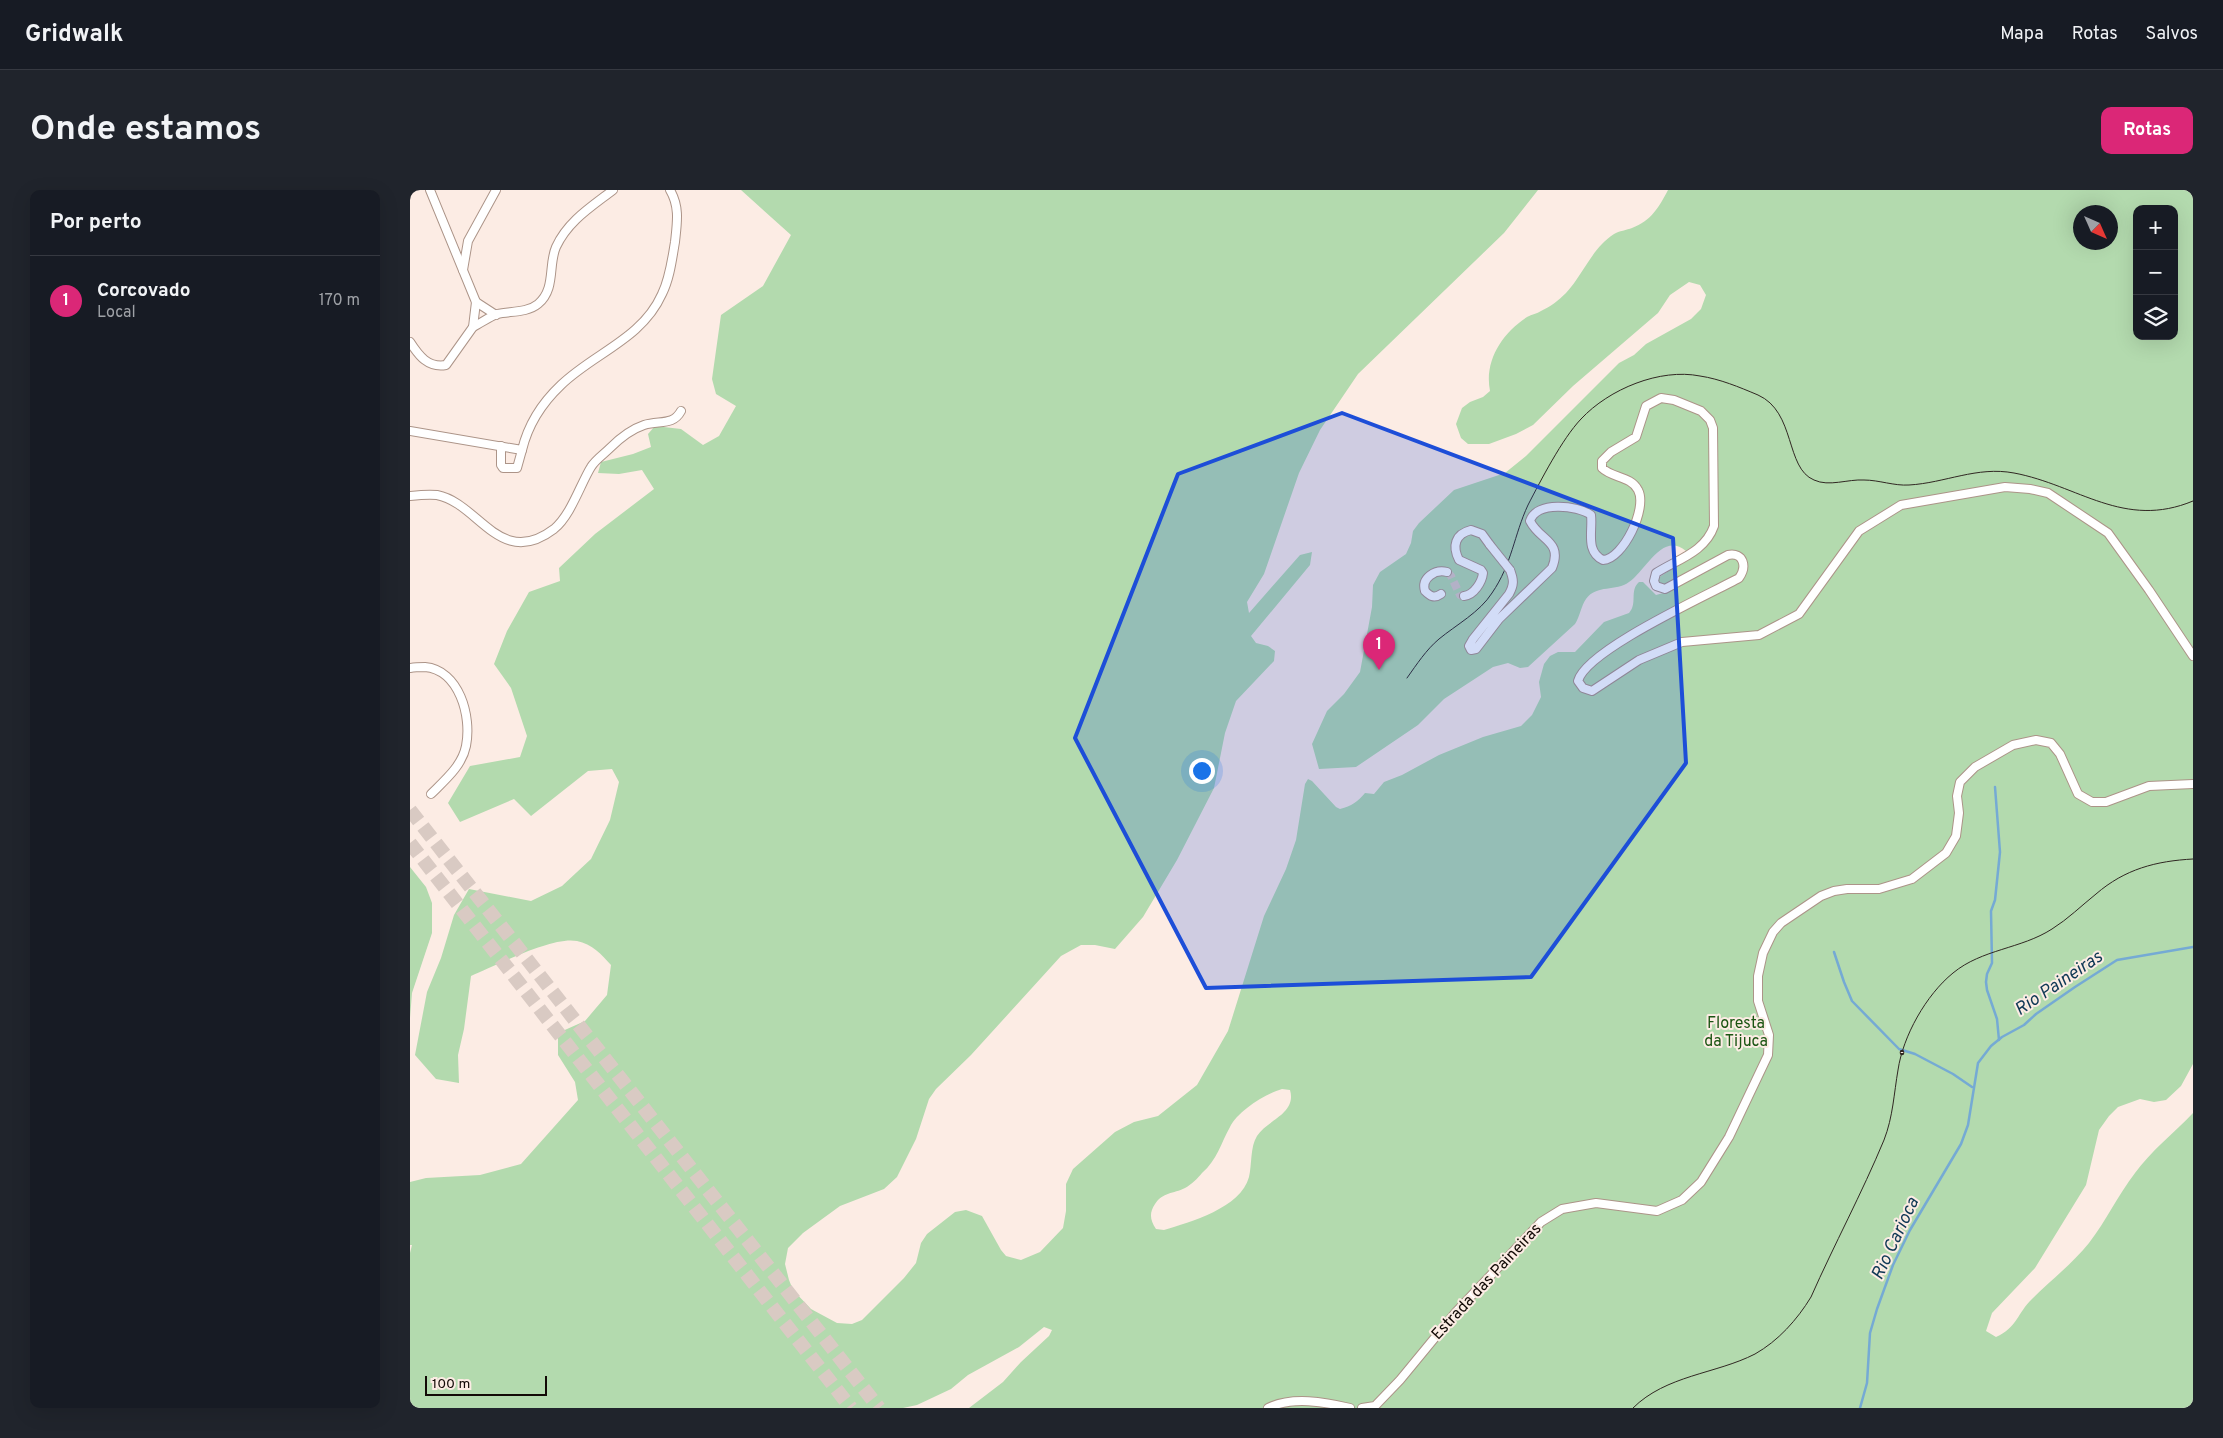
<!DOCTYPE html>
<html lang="pt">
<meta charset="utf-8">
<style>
body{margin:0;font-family:Overpass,sans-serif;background:#20242c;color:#f1f3f6}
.controls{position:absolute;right:15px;top:15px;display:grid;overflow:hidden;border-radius:10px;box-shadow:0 5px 20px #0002}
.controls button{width:45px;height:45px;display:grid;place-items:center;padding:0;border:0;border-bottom:1px solid #363941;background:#171b24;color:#f1f3f6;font:25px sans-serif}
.compass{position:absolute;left:1663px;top:15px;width:45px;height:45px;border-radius:50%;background:#171b24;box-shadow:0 5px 20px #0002;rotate:135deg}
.scale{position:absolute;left:15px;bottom:12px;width:122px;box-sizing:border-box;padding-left:5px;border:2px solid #120a06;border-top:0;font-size:14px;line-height:18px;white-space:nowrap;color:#120a06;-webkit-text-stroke:4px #fcece4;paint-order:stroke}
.you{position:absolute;left:791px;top:580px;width:18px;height:18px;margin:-12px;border:4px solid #fff;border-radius:50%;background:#1a73e8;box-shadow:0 0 0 8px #1a73e833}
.badge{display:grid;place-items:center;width:32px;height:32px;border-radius:50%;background:#db2777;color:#fff;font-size:16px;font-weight:700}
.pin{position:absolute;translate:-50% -41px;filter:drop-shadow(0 1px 2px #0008)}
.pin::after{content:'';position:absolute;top:26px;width:18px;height:15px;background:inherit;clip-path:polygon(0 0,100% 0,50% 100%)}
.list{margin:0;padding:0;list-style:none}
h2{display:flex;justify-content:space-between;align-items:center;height:65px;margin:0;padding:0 20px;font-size:21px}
h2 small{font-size:16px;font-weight:400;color:#9ea1a6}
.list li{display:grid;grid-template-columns:32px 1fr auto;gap:15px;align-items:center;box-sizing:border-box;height:90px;padding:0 20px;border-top:1px solid #363941}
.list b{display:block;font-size:19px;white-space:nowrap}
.list p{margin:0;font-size:16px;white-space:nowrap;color:#9ea1a6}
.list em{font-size:16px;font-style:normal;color:#9ea1a6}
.icon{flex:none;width:28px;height:28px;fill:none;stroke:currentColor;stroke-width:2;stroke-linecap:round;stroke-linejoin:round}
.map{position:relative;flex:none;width:1783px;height:1218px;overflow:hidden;border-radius:10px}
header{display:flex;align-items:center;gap:30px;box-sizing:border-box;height:70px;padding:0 25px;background:#171b24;border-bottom:1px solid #363941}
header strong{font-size:24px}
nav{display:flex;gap:28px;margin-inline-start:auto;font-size:18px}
.intro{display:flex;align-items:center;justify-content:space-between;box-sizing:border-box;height:120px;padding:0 30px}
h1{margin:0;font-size:35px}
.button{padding:12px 22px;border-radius:10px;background:#db2777;color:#fff;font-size:18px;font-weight:700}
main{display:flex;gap:30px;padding:0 30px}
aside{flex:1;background:#171b24;border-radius:10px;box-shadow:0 5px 20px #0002}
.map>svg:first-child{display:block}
.green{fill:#b3daae;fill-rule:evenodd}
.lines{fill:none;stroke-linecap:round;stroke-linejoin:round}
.stream{stroke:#75aad4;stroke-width:2.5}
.minor-tunnel{stroke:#d9cac3;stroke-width:8;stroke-dasharray:8 4;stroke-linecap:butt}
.motorway-tunnel{stroke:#d9cac3;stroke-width:14;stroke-dasharray:14 7;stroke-linecap:butt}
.minor-casing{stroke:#ac9488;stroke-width:10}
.minor{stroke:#fff;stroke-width:8}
.tram{stroke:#302722;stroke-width:1}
.rail-casing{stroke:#302722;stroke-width:4.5}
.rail{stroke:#fcece4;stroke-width:2.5;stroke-dasharray:8;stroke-linecap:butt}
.minor-bridge-casing{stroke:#ac9488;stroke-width:10;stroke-linecap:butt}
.minor-bridge{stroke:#fff;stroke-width:8}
.marked{fill:#1d4ed8;fill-opacity:0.2;stroke:#1d4ed8;stroke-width:4;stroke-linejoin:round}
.labels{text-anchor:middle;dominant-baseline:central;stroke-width:4;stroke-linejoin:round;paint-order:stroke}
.park-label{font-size:16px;fill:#1b5513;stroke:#fcece4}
.street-label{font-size:16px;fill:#120a06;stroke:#fcece4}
.water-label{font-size:18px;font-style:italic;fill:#0f3855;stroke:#fcece4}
</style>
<header>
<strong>Gridwalk</strong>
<nav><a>Mapa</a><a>Rotas</a><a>Salvos</a></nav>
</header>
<div class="intro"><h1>Onde estamos</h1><a class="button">Rotas</a></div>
<main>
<aside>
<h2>Por perto<small></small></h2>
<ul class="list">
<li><span class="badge">1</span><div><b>Corcovado</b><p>Local</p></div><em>170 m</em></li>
</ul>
</aside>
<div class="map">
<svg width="1783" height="1218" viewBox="0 0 1783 1218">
<rect width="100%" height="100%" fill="#fcece4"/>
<g class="green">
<path d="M331 0H1128L1094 43 948 184 910 240 889 283 854 384 837 412 839 423 890 365 902 362 900 375 841 446 846 453 858 456 865 461 864 471 826 511 815 543 804 598 767 670 733 727 705 759 685 755H671L651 766 561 865 526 899 519 909 506 949 487 987 474 999 430 1016 393 1043 378 1058 375 1074 379 1090 383 1100 401 1119 427 1133 442 1134 452 1130 494 1088 506 1073 511 1053 517 1044 545 1022 556 1020 572 1026 591 1060 596 1066 611 1070 630 1062 653 1038 656 1021V994L663 979 705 942 724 932 748 926 787 895 818 841 854 726 876 679 886 650 895 594 898 589 902 591 926 617 930 619C942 616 947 612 955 603L964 604 974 592 992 585 1029 565 1073 547 1111 536 1122 525 1131 507 1129 492 1134 474 1140 466 1148 462H1165L1194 432 1219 423C1228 413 1219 401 1229 392H1233L1246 405 1257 402 1248 394V388L1277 369 1276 361C1252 341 1236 381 1219 392 1206 402 1187 394 1176 409 1171 416 1170 426 1165 434L1118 477 1110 478 1098 473 1083 477 1034 509 1008 535 946 577 909 579 902 554 917 521 934 504 950 482 962 417 963 395 970 382 996 364 1001 353 1003 341 1009 333 1044 300 1095 283 1116 266 1209 173 1224 165 1236 154 1281 129 1291 119 1296 105 1290 95 1279 92 1260 105 1248 123 1163 196 1123 235 1106 244 1079 254H1058L1051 248 1046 234 1052 218 1060 212 1073 207 1080 201C1074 171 1092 143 1117 127 1122 124 1127 124 1131 121 1140 117 1149 110 1156 103 1173 85 1182 58 1204 44 1209 41 1217 40 1222 38 1241 31 1249 17 1258 0H1783V874L1771 896 1756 910 1744 912 1730 909 1708 917 1699 926 1689 940 1676 995 1625 1078 1582 1123 1576 1141 1586 1147C1607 1138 1608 1122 1622 1109 1641 1090 1662 1074 1679 1053 1696 1031 1708 1005 1725 983 1741 961 1764 943 1783 923V1218H559L593 1192 611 1172 639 1146 642 1140 634 1137 609 1157 558 1185 541 1199 507 1215 493 1218H0V1063L2 1055H0V992L16 988 70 985 111 974 168 910 165 892 148 865V843L175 831 197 805 201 775C191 764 182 754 167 751 142 746 85 776 61 786L54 839 48 865 49 893 26 889 5 865 17 802 31 768 44 725 59 699 121 711 152 696 181 669 200 630 209 592 202 579 178 581 121 626 104 609 50 632 38 613 60 576 110 567 117 546 101 498 84 474 97 441 119 402 150 391 149 378 185 344 244 299 232 280 209 284 188 283 191 272 223 264 241 257 238 244 245 236 271 239 293 255 309 246 326 216 306 204 302 189 311 125 353 96 381 45ZM1727 19H1764V146H1727ZM1670 22H1700V52H1670ZM872 899 880 900C887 924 857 930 847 946 840 957 842 975 839 987 831 1018 780 1032 754 1040L746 1039C740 1030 739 1023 745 1014 753 1002 763 1004 775 998 781 995 788 988 792 983 807 970 811 953 820 937 828 921 855 904 872 899Z"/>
<polygon points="0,677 16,697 22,713 22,743 2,803 0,828"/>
</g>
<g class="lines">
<g class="stream">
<polyline points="1585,597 1590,662 1585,710 1581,721 1582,773 1577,784 1576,792 1577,800 1587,829 1589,850"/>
<polyline points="1424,762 1434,792 1442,811 1489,859 1505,864 1543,884 1562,897"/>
<polyline points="1450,1218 1457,1193 1460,1143 1467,1119 1483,1075 1500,1040 1551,954 1558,935 1568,873 1581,856 1592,847 1614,835 1626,824 1665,797 1707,770 1783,757"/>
</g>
<polyline class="minor-tunnel" points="1037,382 1041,386 1050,405 1054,406"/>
<g class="motorway-tunnel">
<polyline points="0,620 469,1218"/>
<polyline points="0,653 441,1218"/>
</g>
<g class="minor-casing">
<g id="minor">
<polyline points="53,80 58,51 86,0"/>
<polyline points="66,112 86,125"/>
<path d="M63 137C71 133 79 127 87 124 100 121 117 123 128 114 146 99 138 75 146 57 158 31 181 17 203 0"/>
<path d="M0 152C9 166 18 178 36 175L63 137 66 112 20 0"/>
<path d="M0 241 112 260C118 235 133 212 151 195 184 163 232 149 252 104 260 88 262 69 265 52 267 33 270 17 260 0"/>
<polyline points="91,256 91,275 93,278 107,278 112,260"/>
<path d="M0 306C9 305 18 304 27 305 69 313 90 380 144 339 161 325 170 295 181 277 185 270 194 264 200 258 209 249 222 239 234 235 249 230 263 236 271 221"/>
<path d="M1100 380C1104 390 1104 395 1099 404L1063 449 1059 456 1061 460 1066 459 1089 429 1142 378C1153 351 1130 351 1120 331 1126 311 1167 315 1181 325 1183 341 1175 361 1193 370 1213 369 1238 318 1228 300 1221 286 1202 288 1192 278V271L1201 262 1226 247 1236 216 1251 208 1264 210 1291 221 1300 230 1303 238 1304 336C1295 362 1268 369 1246 383L1244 391 1246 396 1255 399 1318 365C1334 362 1337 377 1329 388 1298 405 1176 460 1168 491L1173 498 1182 501 1229 470 1272 452 1349 445 1389 424 1449 341 1491 315 1595 297 1620 299 1638 303 1698 343 1739 400 1783 466"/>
<path d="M1031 404C1024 409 1020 406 1015 401 1011 388 1025 379 1037 382"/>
<path d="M1054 406C1064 405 1072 392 1073 383L1071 380 1049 370C1042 356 1045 344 1061 340L1072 344 1080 355"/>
<path d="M0 478C5 477 10 477 15 477 49 480 62 526 56 556 52 576 35 590 21 604"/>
<path d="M858 1218C882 1206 915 1212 940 1218"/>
<polyline points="952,1218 965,1216 990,1190 1046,1122 1131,1032 1152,1019 1186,1013 1247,1021 1272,1010 1291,992 1319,947 1358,865 1359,845 1348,811 1348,786 1353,763 1363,742 1371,733 1411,706 1424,701 1437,699 1469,699 1502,689 1536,663 1546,646 1549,623 1547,606 1550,592 1565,577 1603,555 1626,550 1641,553 1650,564 1668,604 1682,612 1696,612 1739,596 1783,594"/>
</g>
</g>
<use href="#minor" class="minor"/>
<g class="tram">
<path d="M997 488C1007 474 1016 460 1029 449 1046 435 1070 422 1082 403 1102 374 1104 345 1118 315 1131 290 1152 249 1171 229 1199 199 1250 178 1290 186 1310 189 1329 197 1348 205 1386 222 1375 278 1404 290 1419 297 1438 289 1454 290 1469 290 1484 296 1499 295 1535 293 1567 276 1604 283 1668 295 1714 340 1783 311"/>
<path d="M1223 1218C1256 1185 1306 1184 1345 1164 1368 1151 1387 1130 1401 1107 1424 1055 1452 1003 1474 950 1483 927 1484 903 1488 880 1493 846 1516 805 1543 783 1572 759 1611 759 1642 739 1658 729 1671 716 1686 704 1715 679 1746 671 1783 669"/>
</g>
<g class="rail-casing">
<polyline id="rail" points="1492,863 1492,862"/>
</g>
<use href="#rail" class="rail"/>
<g class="minor-bridge-casing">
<polyline id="minor-bridge" points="1080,355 1100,380"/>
</g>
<use href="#minor-bridge" class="minor-bridge"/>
</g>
<path class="marked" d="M932 223 1263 348 1276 573 1121 787 796 798 665 548 768 284Z"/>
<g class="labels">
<g class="park-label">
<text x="1326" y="834">Floresta<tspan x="1326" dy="18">da Tijuca</tspan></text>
</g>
<g class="street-label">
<text transform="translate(1077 1092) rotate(-47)">Estrada das Paineiras</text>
</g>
<g class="water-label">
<text transform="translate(1649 794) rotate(-34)">Rio Paineiras</text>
<text transform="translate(1486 1049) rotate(-65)">Rio Carioca</text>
</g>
</g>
</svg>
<div class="controls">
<button>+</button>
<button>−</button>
<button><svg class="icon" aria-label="layers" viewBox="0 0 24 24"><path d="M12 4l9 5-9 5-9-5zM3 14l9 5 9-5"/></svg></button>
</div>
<svg class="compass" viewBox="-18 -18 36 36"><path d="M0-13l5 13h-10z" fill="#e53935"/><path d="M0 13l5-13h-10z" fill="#9ea1a6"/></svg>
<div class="scale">100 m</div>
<div class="you"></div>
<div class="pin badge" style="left:969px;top:480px">1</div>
</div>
</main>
